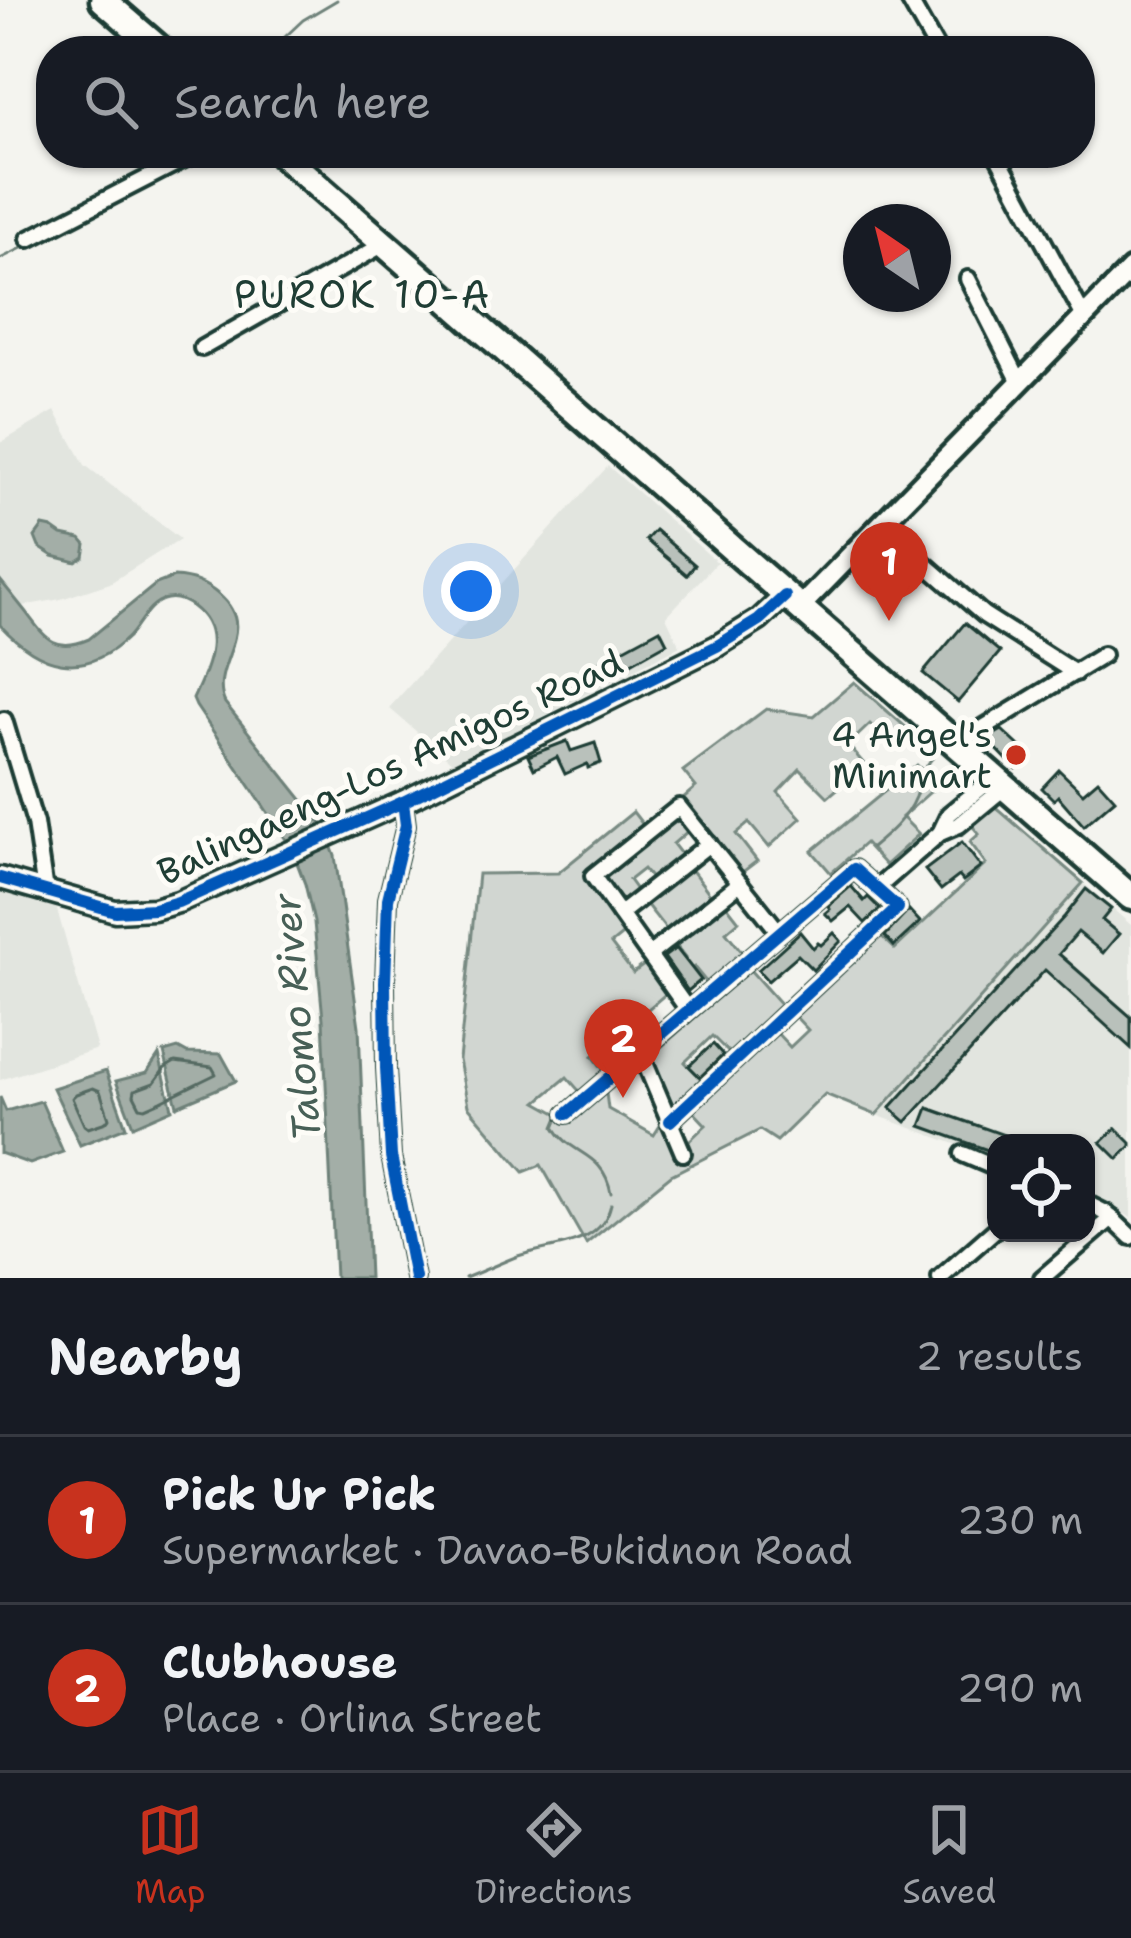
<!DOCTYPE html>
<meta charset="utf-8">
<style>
body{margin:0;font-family:"Shantell Sans",sans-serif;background:#20242c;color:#f1f3f6}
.controls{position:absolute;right:36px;bottom:36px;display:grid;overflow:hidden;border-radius:24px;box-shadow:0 3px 9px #0004}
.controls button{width:108px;height:108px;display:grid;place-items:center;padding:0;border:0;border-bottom:3px solid #363941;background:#171b24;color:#f1f3f6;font:60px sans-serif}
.compass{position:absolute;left:843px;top:204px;width:108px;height:108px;border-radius:50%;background:#171b24;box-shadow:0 3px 9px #0004;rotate:325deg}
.you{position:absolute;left:471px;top:591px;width:42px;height:42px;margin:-30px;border:9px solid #fff;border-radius:50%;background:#1a73e8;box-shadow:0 0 0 18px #1a73e833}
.badge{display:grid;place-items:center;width:78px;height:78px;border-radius:50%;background:#c8321e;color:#fff;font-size:39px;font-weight:700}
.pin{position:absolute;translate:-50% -99px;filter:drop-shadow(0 3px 6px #0008)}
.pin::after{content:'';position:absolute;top:63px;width:42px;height:36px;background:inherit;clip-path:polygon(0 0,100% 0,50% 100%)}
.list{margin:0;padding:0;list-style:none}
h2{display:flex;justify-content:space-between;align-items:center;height:156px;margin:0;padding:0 48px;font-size:51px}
h2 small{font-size:39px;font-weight:400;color:#9ea1a6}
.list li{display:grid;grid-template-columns:78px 1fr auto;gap:36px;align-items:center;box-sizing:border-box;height:168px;padding:0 48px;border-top:3px solid #363941}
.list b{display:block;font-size:45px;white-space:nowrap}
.list p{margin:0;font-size:39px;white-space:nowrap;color:#9ea1a6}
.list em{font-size:39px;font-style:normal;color:#9ea1a6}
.icon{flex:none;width:66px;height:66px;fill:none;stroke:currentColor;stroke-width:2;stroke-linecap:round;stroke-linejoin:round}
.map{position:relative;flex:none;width:1131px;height:1278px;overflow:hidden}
.search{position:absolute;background:#171b24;box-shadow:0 3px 9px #0004;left:36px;right:36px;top:36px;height:132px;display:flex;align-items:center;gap:30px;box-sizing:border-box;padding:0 42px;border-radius:48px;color:#9ea1a6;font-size:45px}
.sheet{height:492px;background:#171b24}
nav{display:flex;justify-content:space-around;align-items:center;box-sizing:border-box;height:168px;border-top:3px solid #363941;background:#171b24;font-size:33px;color:#9ea1a6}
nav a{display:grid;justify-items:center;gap:6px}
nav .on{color:#c8321e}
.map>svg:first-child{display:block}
.built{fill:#e2e5df}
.green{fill:#d1d6d1;stroke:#788a82;stroke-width:3}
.water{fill:#a3aea7;stroke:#6e8179;stroke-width:3}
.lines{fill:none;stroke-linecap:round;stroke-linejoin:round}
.shore{stroke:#546a62;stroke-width:3}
.stream{stroke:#6e8179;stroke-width:3}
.building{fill:#b9c1bb;stroke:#1f3d34;stroke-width:3}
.street-casing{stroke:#1f3d34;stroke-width:22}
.secondary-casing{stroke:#1f3d34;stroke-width:27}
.highway-casing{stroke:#1f3d34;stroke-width:33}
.street{stroke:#fdfcf7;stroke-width:14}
.secondary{stroke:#fdfcf7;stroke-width:18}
.highway{stroke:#fdfcf7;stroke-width:24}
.cycleway-casing{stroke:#fdfcf7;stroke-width:20}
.cycleway{stroke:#0057b8;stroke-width:12}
.poi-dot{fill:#c8321e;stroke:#fdfcf7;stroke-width:4.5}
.labels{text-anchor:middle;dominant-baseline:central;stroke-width:10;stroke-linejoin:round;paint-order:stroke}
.poi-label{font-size:36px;fill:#1f3d34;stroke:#fdfcf7;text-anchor:end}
.street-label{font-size:36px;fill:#1f3d34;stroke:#fdfcf7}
.neighbourhood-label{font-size:39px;letter-spacing:3px;fill:#1f3d34;stroke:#fdfcf7}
.water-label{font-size:39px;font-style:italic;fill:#475f56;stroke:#fdfcf7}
</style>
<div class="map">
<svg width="1131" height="1278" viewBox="0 0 1131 1278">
<rect width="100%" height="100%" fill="#f4f4ef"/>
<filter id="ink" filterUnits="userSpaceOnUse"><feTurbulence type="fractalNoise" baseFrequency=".00833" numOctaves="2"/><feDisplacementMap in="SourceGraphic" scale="24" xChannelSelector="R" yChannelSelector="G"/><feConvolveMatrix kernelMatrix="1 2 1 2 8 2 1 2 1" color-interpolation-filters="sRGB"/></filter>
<g filter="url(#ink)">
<g class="built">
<polygon points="55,411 85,465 180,539 110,583 61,599 22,606 0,580 0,443"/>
<polygon points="608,466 717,562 666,617 680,646 453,763 389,708"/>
<polygon points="1083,883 1131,925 1131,1218 1102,1198 1086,1192 1086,1143 996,1143 996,1159 876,1115"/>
<polygon points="0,889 55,903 97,1049 0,1080"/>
</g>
<g class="green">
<polygon points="854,682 909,730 890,744 870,724 848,745 865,765 828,797 800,769 778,792 801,818 769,847 749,823 736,834 757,861 740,874 682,799 696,787 683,771 766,709 814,716"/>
<polygon points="917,765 938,785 902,817 919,834 885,865 865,843 831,873 812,851"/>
<polygon points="992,804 1083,883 876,1115 825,1094 777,1141 760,1130 671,1175 586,1244 541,1165 524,1172 468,1106 459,1060 478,874 558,873 633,812 644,826 585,875 626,932 611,944 633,973 648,962 668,992 593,1056 605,1072 581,1093 567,1077 537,1102 571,1121 606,1093 608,1109 654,1135 663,1121 678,1158 690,1152 687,1143 706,1125 692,1110 776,1032 790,1047 808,1030 794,1015 880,935 895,949 986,864 970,842 979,834 969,822"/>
<polygon points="678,818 688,831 673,844 684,858 654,882 643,869 629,880 639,894 625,905 603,877"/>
<polygon points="691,869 713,898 668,932 646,904"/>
<polygon points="725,903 739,921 726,932 743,953 707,983 694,967 678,980 670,970 685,957 674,943"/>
<polygon points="750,970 782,1006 730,1054 712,1036 685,1062 702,1080 673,1105 653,1062 653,1054"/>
</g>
<g class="water">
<polygon points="43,526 52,528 62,535 81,539 86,545 84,557 76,562 53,556 39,547 35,537"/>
<path d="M174 577C192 578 205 583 219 595 262 631 207 666 225 703L324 827 335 856 359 1027 369 1278H335L323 1019 314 922 305 884 291 847 196 706 193 699C207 668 226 632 193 607 185 601 176 597 167 599 148 602 140 625 128 637 83 681 39 667 0 625V580C9 591 17 601 25 611 45 637 54 654 89 639L156 584Z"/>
<polygon points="178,1048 187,1053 221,1054 236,1081 177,1106 164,1052"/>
<polygon points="159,1055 172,1109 133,1126 116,1081 147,1073"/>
<polygon points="106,1071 126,1127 80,1145 53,1088"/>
<polygon points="0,1097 6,1111 41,1101 63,1152 30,1164 0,1153"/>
</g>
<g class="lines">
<g class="shore">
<polygon points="175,1062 212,1067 216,1074 161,1101 145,1108 140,1107 134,1095 135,1090 154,1083 165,1068"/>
<polygon points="93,1088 100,1091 109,1118 106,1122 88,1128 84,1125 72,1098 76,1094"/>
</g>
<g class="stream">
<polyline points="270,51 303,20 337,0"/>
<polyline points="0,259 30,244"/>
<polyline points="967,726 995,709"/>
<path d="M871 848C888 834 906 819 915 797 921 780 922 768 936 754"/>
<path d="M559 1115 554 1127C571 1157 603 1150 611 1193"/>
<path d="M465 1278C483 1271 500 1263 518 1256 553 1244 601 1248 611 1204"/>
</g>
</g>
<g class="building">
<polygon points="655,530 695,565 687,575 646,540"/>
<polygon points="965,623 1000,652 958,702 923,673"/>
<polygon points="660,629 667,643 590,686 582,671"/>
<polygon points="1002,730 1030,756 1016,769 987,739"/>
<polygon points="567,741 571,751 595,743 601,763 588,768 587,764 565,774 557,757 534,769 528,756"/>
<polygon points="1059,770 1083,793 1098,780 1115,799 1084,826 1058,796 1054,800 1042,788"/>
<polygon points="962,842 981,867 963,881 959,876 941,890 925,870"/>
<polygon points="851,886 864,901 868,897 880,909 865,923 850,907 833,921 825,913 830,909 828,906"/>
<polygon points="1086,889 1111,909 1102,920 1119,934 1103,953 1078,932 1059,954 1131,1017 1131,1048 1045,970 906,1122 890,1108 1065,916"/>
<polygon points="909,910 920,922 894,946 885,936"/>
<polygon points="800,932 813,948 818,943 821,945 834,933 841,941 813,970 798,955 768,981 758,970"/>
<polygon points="676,948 701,980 688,991 664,957"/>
<polygon points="713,1044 723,1055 700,1077 689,1066"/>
<polygon points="928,1108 1024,1142 1023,1143 996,1143 996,1153 921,1126"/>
<polygon points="1116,1128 1131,1143 1131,1146 1118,1159 1101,1142"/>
</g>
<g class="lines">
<g class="street-casing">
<g id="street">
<polyline points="909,0 938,51"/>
<polyline points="996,153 1084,317"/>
<polyline points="29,239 196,153"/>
<polyline points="968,279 1020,382"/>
<polyline points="202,348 384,244"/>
<polyline points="880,525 984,615 1075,673"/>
<polyline points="4,720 35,823 45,891"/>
<polyline points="957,744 1103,655"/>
<polyline points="403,802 406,825 388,899 385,982 386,1068 391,1156 415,1278"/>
<polyline points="940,833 949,814 994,777"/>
<polyline points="876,889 940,833 959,825 1005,787"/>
<polyline points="620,914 709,844"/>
<polyline points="649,955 740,883"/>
<polyline points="688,1010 593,876 679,807 779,932"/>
<polyline points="640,1051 683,1153"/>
<polyline points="567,1114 854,869 898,908 670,1121"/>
<polyline points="963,1154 996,1168"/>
<polyline points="1086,1203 1106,1213 1131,1237"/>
<polyline points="940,1278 996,1229"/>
<polyline points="1042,1278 1112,1218"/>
</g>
</g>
<g class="secondary-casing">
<g id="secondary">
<polyline points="799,608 1131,269"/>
<polyline points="0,878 115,911 154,909 178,902 403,802 717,646 759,620 785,596"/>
</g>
</g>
<g class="highway-casing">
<g id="highway">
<polyline points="103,0 162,51"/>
<polyline points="280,153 1131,897"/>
</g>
</g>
<use href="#street" class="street"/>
<use href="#secondary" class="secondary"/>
<use href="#highway" class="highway"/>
<g class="cycleway-casing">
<g id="cycleway">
<polyline points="403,802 406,825 388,899 385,982 386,1068 391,1156 415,1278"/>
<polyline points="0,878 115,911 154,909 178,902 403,802 717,646 759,620 785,596"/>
<polyline points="567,1114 854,869 898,908 670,1121"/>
</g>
</g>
<use href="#cycleway" class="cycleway"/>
</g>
</g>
<circle class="poi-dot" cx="1016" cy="755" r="12"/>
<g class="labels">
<g class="poi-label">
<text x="992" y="734">4 Angel's<tspan x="992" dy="41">Minimart</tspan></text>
</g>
<g class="street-label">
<text transform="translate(390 767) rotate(-25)">Balingaeng-Los Amigos Road</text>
</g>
<g class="neighbourhood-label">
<text x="363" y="294">PUROK 10-A</text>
</g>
<g class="water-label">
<text transform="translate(296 1017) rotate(-95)">Talomo River</text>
</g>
</g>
</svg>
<div class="controls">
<button><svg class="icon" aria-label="locate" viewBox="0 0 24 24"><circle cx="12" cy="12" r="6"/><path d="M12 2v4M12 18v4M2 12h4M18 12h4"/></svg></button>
</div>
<svg class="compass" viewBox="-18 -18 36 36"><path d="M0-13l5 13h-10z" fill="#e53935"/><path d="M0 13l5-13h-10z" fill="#9ea1a6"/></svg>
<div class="you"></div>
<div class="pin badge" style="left:889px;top:621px">1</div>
<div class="pin badge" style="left:623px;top:1098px">2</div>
<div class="search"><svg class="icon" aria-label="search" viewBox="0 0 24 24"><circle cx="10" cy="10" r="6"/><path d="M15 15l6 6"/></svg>Search here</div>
</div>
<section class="sheet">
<h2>Nearby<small>2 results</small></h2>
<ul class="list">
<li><span class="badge">1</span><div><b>Pick Ur Pick</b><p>Supermarket · Davao-Bukidnon Road</p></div><em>230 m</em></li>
<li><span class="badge">2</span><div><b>Clubhouse</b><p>Place · Orlina Street</p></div><em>290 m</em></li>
</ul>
</section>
<nav>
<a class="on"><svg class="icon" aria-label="map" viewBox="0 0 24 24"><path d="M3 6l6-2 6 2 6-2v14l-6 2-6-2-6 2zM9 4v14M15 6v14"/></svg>Map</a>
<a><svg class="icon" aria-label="directions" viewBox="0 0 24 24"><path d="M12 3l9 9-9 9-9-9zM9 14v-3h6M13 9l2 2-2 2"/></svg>Directions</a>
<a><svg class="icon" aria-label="saved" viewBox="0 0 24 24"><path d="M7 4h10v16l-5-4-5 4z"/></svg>Saved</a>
</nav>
